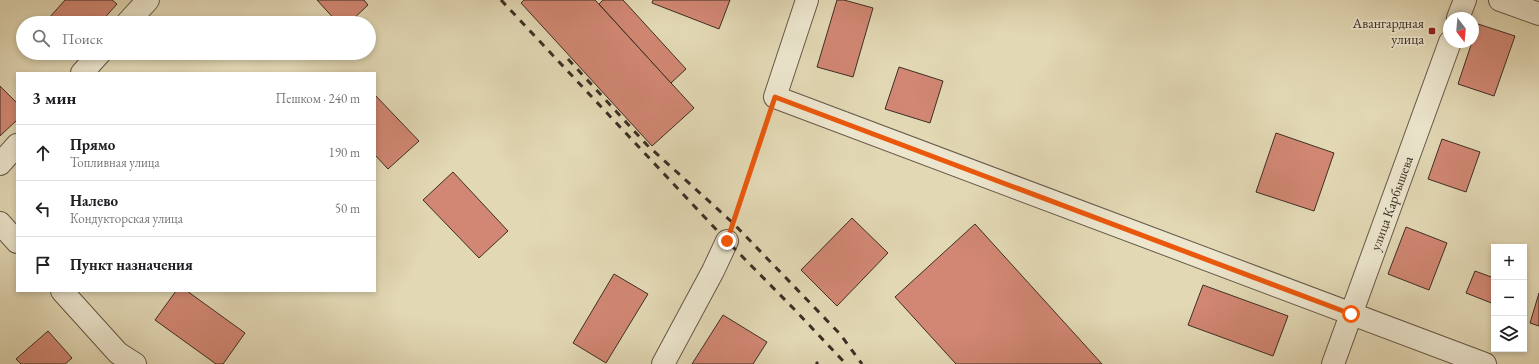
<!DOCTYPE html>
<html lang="ru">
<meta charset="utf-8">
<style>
body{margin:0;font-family:"EB Garamond",serif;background:#f2f2f2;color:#202124}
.controls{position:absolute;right:12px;bottom:12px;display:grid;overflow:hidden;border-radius:0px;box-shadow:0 2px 6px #0003}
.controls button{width:36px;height:36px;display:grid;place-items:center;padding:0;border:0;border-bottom:1px solid #e0e0e0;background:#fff;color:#202124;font:20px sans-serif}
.compass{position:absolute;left:1443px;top:12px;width:36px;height:36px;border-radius:50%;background:#fff;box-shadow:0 2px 6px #0003;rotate:164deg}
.stop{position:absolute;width:12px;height:12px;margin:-9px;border:3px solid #ea580c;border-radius:50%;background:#fff}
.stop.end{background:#ea580c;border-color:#fff;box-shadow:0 1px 4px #0008}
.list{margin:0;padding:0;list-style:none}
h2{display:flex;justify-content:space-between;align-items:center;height:52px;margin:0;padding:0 16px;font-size:17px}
h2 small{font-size:13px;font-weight:400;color:#757577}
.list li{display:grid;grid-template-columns:26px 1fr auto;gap:12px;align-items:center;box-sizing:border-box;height:56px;padding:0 16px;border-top:1px solid #e0e0e0}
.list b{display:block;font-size:15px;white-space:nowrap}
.list p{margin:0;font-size:13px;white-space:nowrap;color:#757577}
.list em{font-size:13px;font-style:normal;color:#757577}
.icon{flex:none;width:22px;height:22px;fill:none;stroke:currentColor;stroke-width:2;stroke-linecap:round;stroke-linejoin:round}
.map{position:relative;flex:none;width:1539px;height:364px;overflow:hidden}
.search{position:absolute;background:#fff;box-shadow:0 2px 6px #0003;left:16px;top:16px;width:360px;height:44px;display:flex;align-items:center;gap:10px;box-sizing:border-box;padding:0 14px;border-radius:22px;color:#757577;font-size:15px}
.panel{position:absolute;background:#fff;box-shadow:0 2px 6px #0003;left:16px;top:72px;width:360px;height:220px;border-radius:0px}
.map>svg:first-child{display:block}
.building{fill:#d18773;stroke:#3d2e24}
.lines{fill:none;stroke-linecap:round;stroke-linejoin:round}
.minor-casing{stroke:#665848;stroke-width:24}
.path{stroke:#3d2e24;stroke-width:2.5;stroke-dasharray:3 2;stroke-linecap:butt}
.minor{stroke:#ece6ce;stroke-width:22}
.rail{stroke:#3d2e24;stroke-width:3;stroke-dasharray:7 7;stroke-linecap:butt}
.route{stroke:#ea580c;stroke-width:5}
.poi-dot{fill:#8f2418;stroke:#ece6ce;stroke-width:1.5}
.labels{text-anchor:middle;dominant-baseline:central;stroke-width:3.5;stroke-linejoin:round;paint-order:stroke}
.poi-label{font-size:14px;fill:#3d2e24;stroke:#ece6ce;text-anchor:end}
.street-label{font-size:14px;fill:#3d2e24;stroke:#ece6ce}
</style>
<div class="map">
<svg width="1539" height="364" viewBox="0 0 1539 364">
<rect width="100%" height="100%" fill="#e2d8b4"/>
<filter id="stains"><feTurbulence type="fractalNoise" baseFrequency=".005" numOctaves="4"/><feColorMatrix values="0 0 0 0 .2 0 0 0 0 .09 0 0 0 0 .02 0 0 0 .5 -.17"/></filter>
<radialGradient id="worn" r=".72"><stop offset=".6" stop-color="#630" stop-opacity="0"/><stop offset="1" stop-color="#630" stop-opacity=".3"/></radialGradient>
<g class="building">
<polygon points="65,0 112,0 117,4 100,23 56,23 49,18"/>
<polygon points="317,0 364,0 368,5 349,23 338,23"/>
<polygon points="524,0 595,0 694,108 652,146 521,3"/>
<polygon points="603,0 623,0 686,69 671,83 599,4"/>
<polygon points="653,0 730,0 719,29 652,3"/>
<polygon points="837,0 844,0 873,8 853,77 817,67"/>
<polygon points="1478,24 1515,36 1494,96 1458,84 1472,42 1473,42"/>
<polygon points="899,67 943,81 930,123 885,109"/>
<polygon points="0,86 17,103 17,120 0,136"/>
<polygon points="375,95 419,141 388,169 375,155"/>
<polygon points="1276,133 1334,153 1314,211 1256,192"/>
<polygon points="1442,139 1480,152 1466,192 1428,179"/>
<polygon points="453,172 508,231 479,258 423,200"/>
<polygon points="852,218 888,253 837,306 801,270"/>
<polygon points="975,224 1102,364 956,364 895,297"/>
<polygon points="1406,227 1447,243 1429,290 1388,274"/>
<polygon points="1475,271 1494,278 1494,304 1466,293"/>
<polygon points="614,274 648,294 606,363 573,343"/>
<polygon points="1203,285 1288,316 1273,356 1188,325"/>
<polygon points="176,291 187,291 245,333 223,364 216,364 155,320"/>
<polygon points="1539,293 1539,326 1530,323"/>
<polygon points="723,315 767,342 753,364 692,364"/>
<polygon points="48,331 72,358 65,364 21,364 16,359"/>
</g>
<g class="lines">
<g class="minor-casing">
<g id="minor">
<polyline points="807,0 775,97 1485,364"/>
<polyline points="1500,0 1539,14"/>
<polyline points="1458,18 1465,0"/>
<polyline points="127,23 148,0"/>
<polyline points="82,73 100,53"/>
<polyline points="0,164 17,145"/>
<polyline points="0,223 17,242"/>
<polyline points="62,291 118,353 135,364"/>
<polyline points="663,364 713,271 727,241"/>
<path id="s1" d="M1333 364 1450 42"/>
</g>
</g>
<polyline class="path" points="733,221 768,118"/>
<use href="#minor" class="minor"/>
<g class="rail">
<polyline points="501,0 727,241 794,309 846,364"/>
<polyline points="568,59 647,145 733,223 840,334 862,364"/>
<polyline points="816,362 818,364"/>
</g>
</g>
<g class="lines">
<polyline class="route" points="727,241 775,97 1351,314"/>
</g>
<rect class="poi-dot" x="1428" y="27" width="8" height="8" rx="2"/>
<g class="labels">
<g class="poi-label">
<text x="1424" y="23">Авангардная<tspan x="1424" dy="16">улица</tspan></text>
</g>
<g class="street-label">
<text stroke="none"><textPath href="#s1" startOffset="171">улица Карбышева</textPath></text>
</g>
</g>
<rect width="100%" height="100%" filter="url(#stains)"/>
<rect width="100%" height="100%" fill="url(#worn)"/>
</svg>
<div class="controls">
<button>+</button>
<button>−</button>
<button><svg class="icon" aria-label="layers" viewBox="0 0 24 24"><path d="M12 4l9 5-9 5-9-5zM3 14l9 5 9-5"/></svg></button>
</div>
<svg class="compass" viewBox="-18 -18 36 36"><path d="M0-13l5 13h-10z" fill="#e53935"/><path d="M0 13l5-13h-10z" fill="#757577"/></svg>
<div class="stop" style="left:1351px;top:314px"></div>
<div class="stop end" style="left:727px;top:241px"></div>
<div class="search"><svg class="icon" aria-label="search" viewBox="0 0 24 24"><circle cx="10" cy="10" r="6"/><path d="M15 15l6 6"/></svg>Поиск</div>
<section class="panel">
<h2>3 мин<small>Пешком · 240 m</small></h2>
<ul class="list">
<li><svg class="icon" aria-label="ahead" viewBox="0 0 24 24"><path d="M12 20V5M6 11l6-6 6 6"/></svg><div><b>Прямо</b><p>Топливная улица</p></div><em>190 m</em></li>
<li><svg class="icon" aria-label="left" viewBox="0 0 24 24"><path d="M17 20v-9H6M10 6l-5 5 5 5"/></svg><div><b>Налево</b><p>Кондукторская улица</p></div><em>50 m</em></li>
<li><svg class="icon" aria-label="arrive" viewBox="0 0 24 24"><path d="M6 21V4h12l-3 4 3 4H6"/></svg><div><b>Пункт назначения</b></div></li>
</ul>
</section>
</div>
